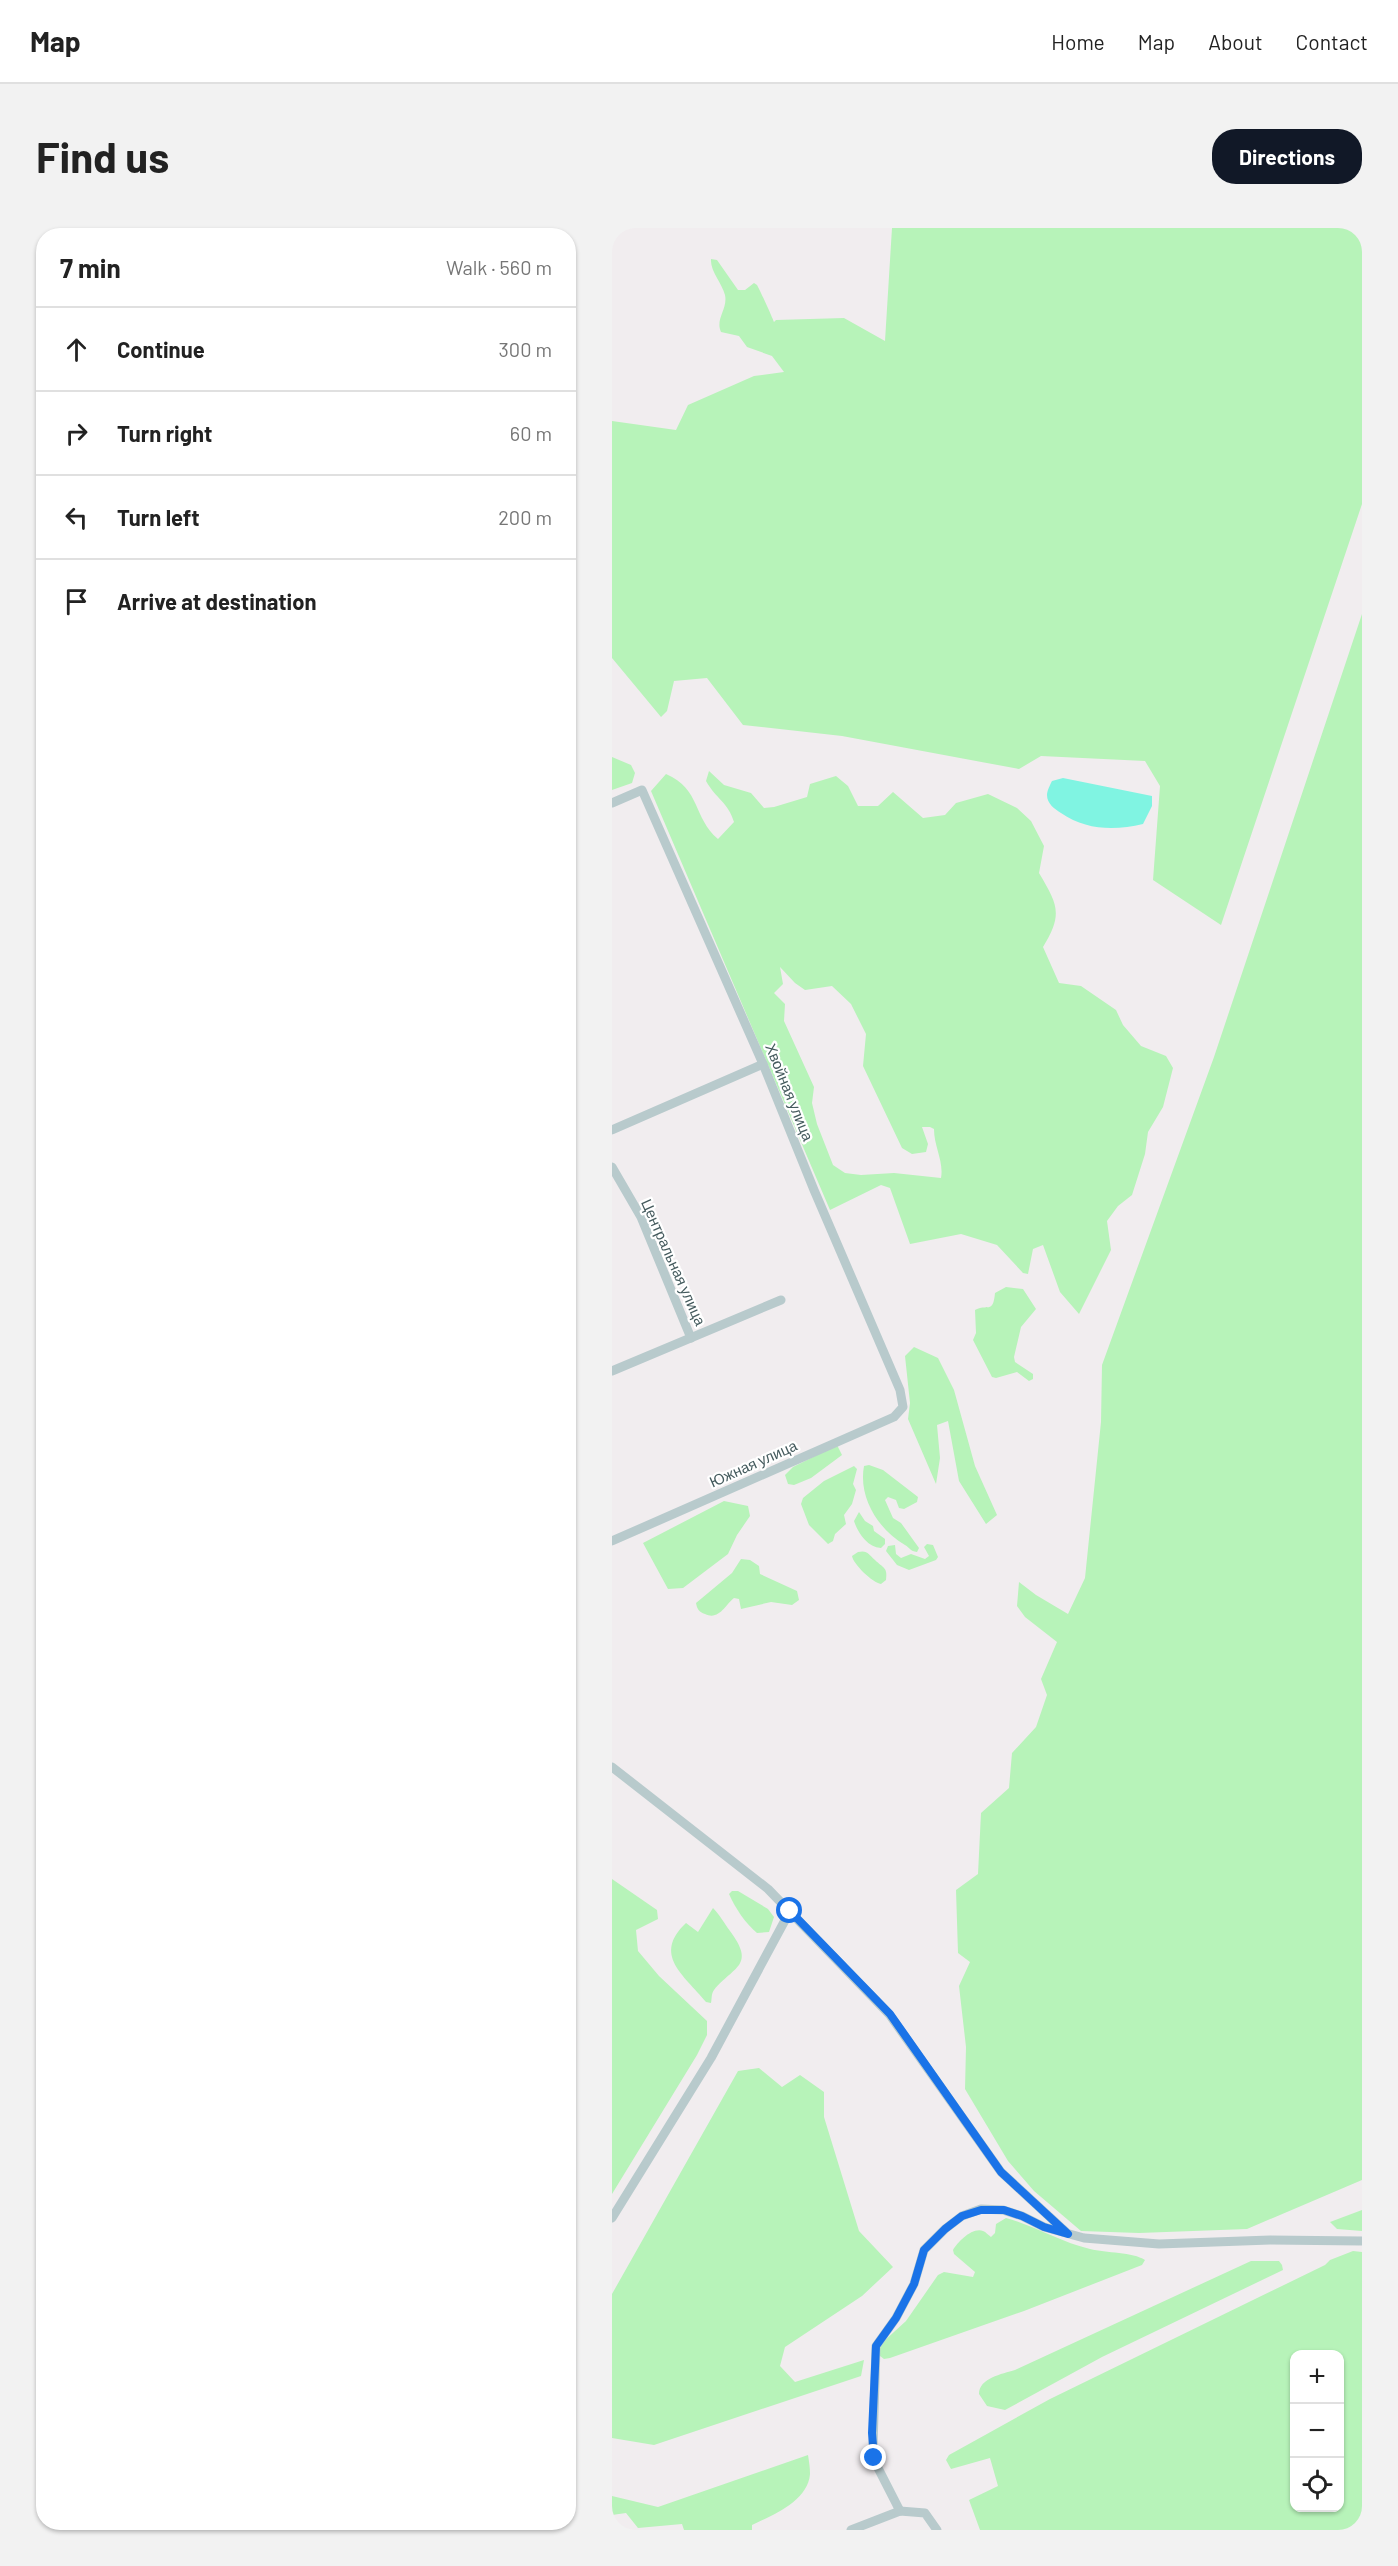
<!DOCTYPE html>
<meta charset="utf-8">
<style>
body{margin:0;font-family:Barlow,sans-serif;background:#f2f2f2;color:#222}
.controls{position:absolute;right:18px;bottom:18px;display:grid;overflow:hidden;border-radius:12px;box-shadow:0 2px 4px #0004}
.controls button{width:54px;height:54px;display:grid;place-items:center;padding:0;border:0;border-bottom:2px solid #e0e0e0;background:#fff;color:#222;font:30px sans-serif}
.stop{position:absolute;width:18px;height:18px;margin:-14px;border:4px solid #1a73e8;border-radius:50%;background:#fff}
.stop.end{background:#1a73e8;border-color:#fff;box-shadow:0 2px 6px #0008}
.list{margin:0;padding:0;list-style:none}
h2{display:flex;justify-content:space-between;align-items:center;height:78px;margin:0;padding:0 24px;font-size:26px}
h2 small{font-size:20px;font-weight:400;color:#767676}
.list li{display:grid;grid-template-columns:39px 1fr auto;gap:18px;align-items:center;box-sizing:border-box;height:84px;padding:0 24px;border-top:2px solid #e0e0e0}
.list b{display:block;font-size:22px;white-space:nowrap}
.list em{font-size:20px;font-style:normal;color:#767676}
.icon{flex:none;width:33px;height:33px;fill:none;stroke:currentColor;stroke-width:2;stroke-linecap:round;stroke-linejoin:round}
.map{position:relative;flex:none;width:750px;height:2302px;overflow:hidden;border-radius:24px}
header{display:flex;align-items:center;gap:36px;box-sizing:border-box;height:84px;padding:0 30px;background:#fff;border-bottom:2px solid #e0e0e0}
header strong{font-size:28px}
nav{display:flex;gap:33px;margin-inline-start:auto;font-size:21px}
.intro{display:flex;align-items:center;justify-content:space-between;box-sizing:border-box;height:144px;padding:0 36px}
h1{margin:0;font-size:42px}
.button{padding:15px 27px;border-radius:24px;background:#111827;color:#fff;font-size:21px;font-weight:700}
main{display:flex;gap:36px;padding:0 36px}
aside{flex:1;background:#fff;border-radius:24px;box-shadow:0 2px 4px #0004}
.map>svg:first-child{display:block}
.green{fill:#b7f3b9;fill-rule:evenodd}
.water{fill:#80f4e2}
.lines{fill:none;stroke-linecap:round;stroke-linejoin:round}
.minor{stroke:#b8cacc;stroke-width:9}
.route{stroke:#1a73e8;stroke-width:8}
.labels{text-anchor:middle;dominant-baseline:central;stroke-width:4.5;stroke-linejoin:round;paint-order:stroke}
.street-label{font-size:15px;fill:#445a5d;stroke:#fff}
</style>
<header>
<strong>Map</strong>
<nav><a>Home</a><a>Map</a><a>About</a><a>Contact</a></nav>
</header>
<div class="intro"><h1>Find us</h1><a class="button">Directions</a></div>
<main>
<aside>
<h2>7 min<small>Walk · 560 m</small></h2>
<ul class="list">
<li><svg class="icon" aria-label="ahead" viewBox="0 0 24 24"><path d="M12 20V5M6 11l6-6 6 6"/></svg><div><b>Continue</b></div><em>300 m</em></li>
<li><svg class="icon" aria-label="right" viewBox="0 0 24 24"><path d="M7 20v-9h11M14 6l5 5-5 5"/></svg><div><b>Turn right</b></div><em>60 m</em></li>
<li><svg class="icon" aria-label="left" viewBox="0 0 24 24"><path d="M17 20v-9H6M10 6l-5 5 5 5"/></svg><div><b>Turn left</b></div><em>200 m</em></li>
<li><svg class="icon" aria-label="arrive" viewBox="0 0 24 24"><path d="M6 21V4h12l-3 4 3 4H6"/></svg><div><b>Arrive at destination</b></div></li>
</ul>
</aside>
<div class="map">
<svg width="750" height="2302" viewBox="0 0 750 2302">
<rect width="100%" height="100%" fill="#f1edef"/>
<g class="green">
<path d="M280 0H750V276L609 697 541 652 548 558 533 533 429 528 407 541 230 508 131 497 95 450 62 453 55 483 49 489 0 430V193L64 202 76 177 142 148 172 144 160 128 135 119 127 108 109 104C103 91 116 81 113 67 110 55 98 43 99 31L105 32 126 62H133L142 55 145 57C148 62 161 91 162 94L164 92 232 90 273 113Z"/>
<polygon points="750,386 750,1952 635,2001 527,2005 469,2003 422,1963 396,1933 353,1861 354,1819 347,1758 358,1734 346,1725 344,1662 366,1646 369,1585 397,1560 400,1525 424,1499 435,1467 429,1451 445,1414 413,1389 405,1378 407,1354 424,1367 456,1386 473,1350 489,1194 490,1137 602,829"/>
<polygon points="0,529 19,537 23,545 20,555 0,562"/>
<path d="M97 543 112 557 139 565 152 580 162 579 195 569 198 556 224 548 236 558 246 578H266L281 564 311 590 333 587 344 575 376 566 405 580 419 593 432 618 427 645C446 677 451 686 431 719L447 755 469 758 504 782 511 797 529 818 554 828 561 840 551 879 536 904 533 926 520 967 506 978 495 993 499 1022 467 1086 448 1064 431 1017 421 1021 416 1046 411 1045 385 1017 349 1006 298 1016 278 960 269 957 218 982 39 563 54 546C89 561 81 590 106 611L122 594C116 574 104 571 94 553ZM168 739 183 755 193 762 220 758 239 776 254 806 251 838 290 920 300 926 314 924 316 916 310 899H318L322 901C322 919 332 933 329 950L282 945 249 947 233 945 221 937 205 896 200 875 202 859 172 793 173 776 162 765 171 756Z"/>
<path d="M394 1059 411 1061 424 1081 409 1099 402 1129 403 1134 421 1146V1151L417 1153 405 1144 384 1150 380 1149 361 1112 364 1105 363 1082C375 1075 381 1087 383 1065Z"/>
<polygon points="302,1119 326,1130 342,1162 363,1238 385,1287 374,1296 347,1253 336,1193 325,1197 328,1230 324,1256 296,1191 298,1175 293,1128"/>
<polygon points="225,1217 230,1227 199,1250 182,1257 176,1256 173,1247 181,1239"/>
<path d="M257 1237 271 1242 306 1269 305 1274 292 1281 287 1280 284 1272 276 1269 273 1272 281 1290 289 1295 307 1320 305 1324C298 1323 298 1320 293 1317 267 1302 246 1270 252 1238Z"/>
<polygon points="242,1238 245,1241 241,1256 244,1262 240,1276 232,1287 234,1296 223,1306 221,1313 216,1316 197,1297 189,1276 191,1270 212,1253"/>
<polygon points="112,1273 136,1278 138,1288 125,1307 116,1326 71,1360 56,1361 31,1315"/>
<path d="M247 1284 253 1293 261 1298 262 1303 273 1311V1316L269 1320C255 1319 246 1305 242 1293Z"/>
<polygon points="315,1316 321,1317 326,1329 324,1332 297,1342 285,1337 274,1323 276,1318 283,1317 284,1326 289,1330 299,1326 313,1331 317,1328 312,1319"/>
<path d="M246 1324C256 1322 256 1326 263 1332 271 1340 276 1339 274 1352L269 1356C261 1355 241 1336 240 1328Z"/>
<path d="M129 1331 138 1332 147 1338 148 1346 185 1363 187 1372 180 1377 159 1374 129 1381 127 1371 122 1370C114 1376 107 1393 93 1386 87 1384 85 1381 84 1375L120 1345Z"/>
<polygon points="0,1651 45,1682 46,1691 24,1702 26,1723 47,1748 95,1793 95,1807 85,1827 0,1966"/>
<path d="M120 1663H126L156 1681 162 1689 157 1704 145 1705C134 1696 123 1680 117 1666Z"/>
<path d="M101 1680C108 1687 112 1695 118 1703 144 1738 122 1738 102 1762 99 1766 100 1771 99 1775L94 1774C72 1747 40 1727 74 1695L86 1704Z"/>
<polygon points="147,1840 170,1859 188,1847 212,1864 212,1889 247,2003 281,2039 250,2068 173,2119 168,2138 183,2154 252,2132 249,2148 42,2217 0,2210 0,2066 126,1843"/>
<polygon points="750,1982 750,2003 725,2001 718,1994"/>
<path d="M394 1990C423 1998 448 2014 478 2021 494 2025 521 2024 533 2032L530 2037 412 2083 278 2130 272 2131 268 2128V2118L271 2114 294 2093 326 2047 332 2044 361 2049 363 2044 342 2026 341 2022C346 2014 360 1999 371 2003 374 2004 376 2007 379 2009L383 2005 384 1996Z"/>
<path d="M741 2023 750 2024V2302H368L357 2272 386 2258 378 2230 339 2241 334 2232 337 2227 438 2171 713 2037 718 2032ZM728 2126V2280H682V2126Z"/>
<path d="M639 2033H667L670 2037 671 2042 490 2129 393 2182 375 2178 367 2166C367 2150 390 2146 403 2142Z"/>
<path d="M196 2227C197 2233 198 2240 198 2246 196 2273 161 2287 140 2297V2302H72L70 2296 26 2300 14 2285 0 2287V2268L46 2279Z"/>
</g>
<path class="water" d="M451 550 540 568V578L531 596C502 603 474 602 449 585 443 581 435 576 435 567 435 563 438 557 440 553Z"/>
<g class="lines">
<g class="minor">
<polyline points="0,575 30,562 151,836 202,962 288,1162 291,1179 282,1189 0,1313"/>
<polyline points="0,902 151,836"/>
<polyline points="0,939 29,989 79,1110"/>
<polyline points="0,1143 169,1072"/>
<polyline points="0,1539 156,1661 277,1786 389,1944 454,2004"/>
<polyline points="0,1990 99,1830 178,1683"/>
<polyline points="288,2283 266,2240 261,2219 264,2118 284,2090 302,2056 312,2022 333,2001 350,1988 369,1981 391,1982 410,1988 432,1999 472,2010 547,2016 658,2012 750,2013"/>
<polyline points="239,2302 288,2283 313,2285 325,2302"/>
</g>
</g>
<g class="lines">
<polyline class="route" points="178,1683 278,1786 389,1944 456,2006 432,1999 410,1988 392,1982 369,1982 350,1988 333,2001 312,2022 302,2056 284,2090 264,2118 260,2205 262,2230"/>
</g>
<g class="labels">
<g class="street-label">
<text transform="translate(178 864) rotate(68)">Хвойная улица</text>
<text transform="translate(62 1034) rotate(66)">Центральная улица</text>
<text transform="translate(141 1235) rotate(-24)">Южная улица</text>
</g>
</g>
</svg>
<div class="controls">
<button>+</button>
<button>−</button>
<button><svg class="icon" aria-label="locate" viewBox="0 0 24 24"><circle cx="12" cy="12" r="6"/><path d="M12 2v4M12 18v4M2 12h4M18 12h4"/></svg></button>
</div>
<div class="stop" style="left:178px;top:1683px"></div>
<div class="stop end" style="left:262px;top:2230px"></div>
</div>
</main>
